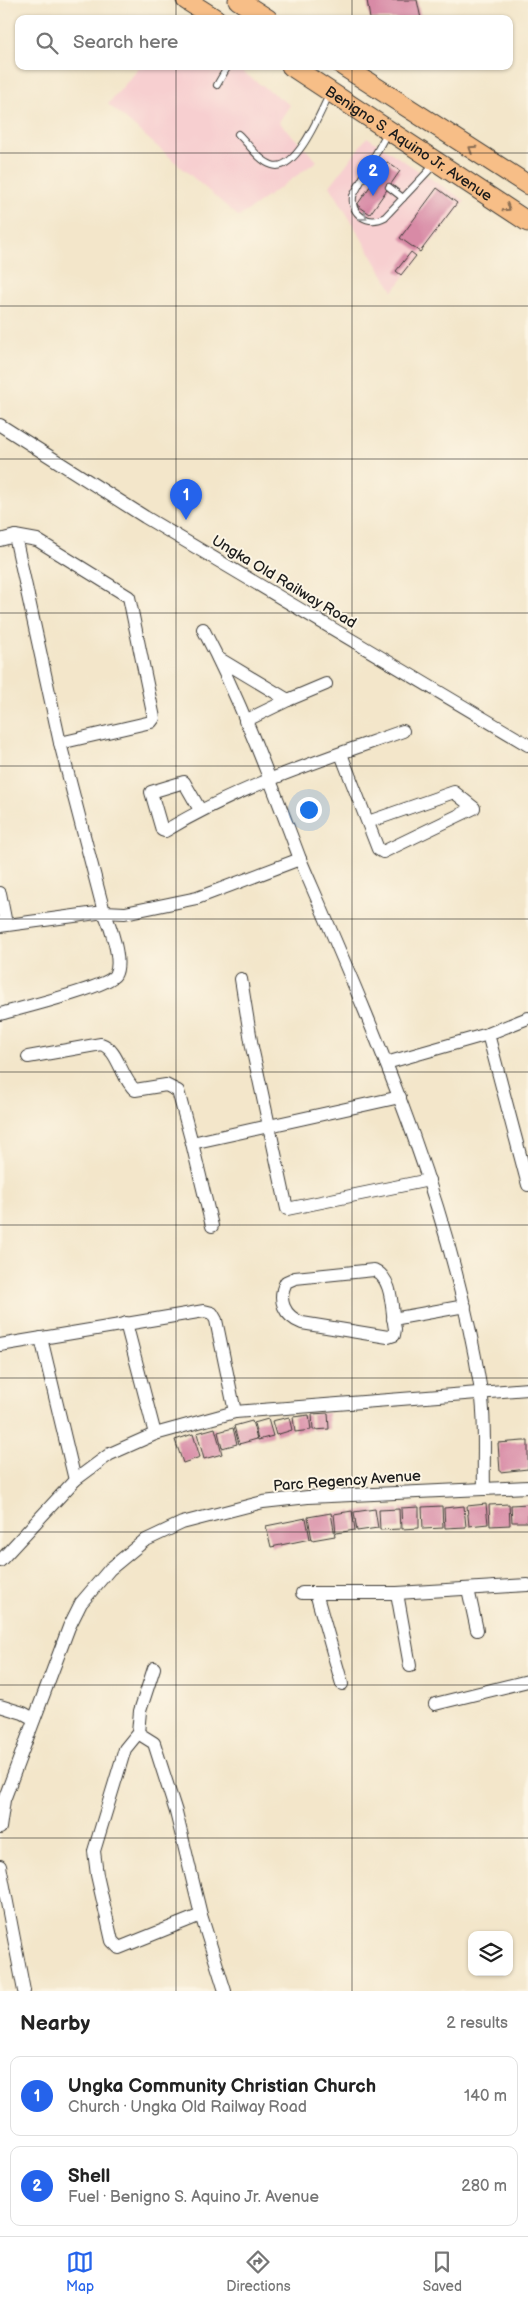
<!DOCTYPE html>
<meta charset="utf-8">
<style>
body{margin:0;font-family:"Balsamiq Sans",sans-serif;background:#f6f6f6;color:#222}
.controls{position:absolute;right:15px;bottom:15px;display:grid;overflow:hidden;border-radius:10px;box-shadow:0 1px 4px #0004}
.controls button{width:45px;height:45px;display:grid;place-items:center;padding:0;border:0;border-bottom:1px solid #e0e0e0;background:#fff;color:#222;font:25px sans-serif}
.you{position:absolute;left:308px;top:809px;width:18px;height:18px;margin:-12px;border:4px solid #fff;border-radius:50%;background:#1a73e8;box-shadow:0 0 0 8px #1a73e833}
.badge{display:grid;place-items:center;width:32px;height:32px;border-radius:50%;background:#2563eb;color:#fff;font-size:16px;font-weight:700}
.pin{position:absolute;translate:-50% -41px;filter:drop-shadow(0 1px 2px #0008)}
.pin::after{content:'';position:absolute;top:26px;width:18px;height:15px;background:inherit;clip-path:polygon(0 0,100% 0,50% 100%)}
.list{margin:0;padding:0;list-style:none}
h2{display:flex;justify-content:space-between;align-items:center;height:65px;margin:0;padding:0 20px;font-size:21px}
h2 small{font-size:16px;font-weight:400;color:#767676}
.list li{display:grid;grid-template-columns:32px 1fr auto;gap:15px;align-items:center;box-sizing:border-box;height:80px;margin:0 10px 10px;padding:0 10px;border:1px solid #e0e0e0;border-radius:10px}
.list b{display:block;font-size:19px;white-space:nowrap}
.list p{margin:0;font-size:16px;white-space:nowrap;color:#767676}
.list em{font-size:16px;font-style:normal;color:#767676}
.icon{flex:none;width:28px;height:28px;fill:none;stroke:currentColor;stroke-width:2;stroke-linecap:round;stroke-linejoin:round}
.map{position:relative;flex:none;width:528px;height:1991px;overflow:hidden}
.search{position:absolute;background:#fff;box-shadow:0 1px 4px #0004;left:15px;right:15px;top:15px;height:55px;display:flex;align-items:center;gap:12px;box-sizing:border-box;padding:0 18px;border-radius:10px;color:#767676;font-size:19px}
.sheet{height:245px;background:#fff}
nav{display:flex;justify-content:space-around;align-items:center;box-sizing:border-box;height:70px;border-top:1px solid #e0e0e0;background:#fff;font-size:14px;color:#767676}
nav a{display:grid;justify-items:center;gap:2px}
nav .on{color:#2563eb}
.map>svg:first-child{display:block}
.built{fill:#f7cfd0}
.building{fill:#d88aa6}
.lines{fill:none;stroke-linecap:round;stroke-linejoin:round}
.lane-casing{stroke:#3c3a36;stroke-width:8}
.street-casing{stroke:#3c3a36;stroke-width:14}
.primary-casing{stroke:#3c3a36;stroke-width:21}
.lane{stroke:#fff;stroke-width:6}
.street{stroke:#fff;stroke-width:12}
.primary{stroke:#f7be87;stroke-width:19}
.oneway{stroke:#8a6d52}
.oneway2{stroke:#999}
.grid{fill:none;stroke:#1c1c1c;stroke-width:1;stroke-opacity:0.55}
.labels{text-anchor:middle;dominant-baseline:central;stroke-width:4;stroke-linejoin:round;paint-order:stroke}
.street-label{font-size:15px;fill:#1c1c1c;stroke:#fcf5e5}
</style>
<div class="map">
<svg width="528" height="1991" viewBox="0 0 528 1991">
<rect width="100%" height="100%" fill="#fcf5e5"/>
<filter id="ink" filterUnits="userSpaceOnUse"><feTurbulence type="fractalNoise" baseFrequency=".02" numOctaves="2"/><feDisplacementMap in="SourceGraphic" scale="10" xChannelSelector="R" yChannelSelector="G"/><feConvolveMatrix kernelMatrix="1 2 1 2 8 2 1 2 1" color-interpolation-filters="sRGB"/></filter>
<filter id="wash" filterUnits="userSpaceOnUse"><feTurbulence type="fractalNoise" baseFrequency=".0096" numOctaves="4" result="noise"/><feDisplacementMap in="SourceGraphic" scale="20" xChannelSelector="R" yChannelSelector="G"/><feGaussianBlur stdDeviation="1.12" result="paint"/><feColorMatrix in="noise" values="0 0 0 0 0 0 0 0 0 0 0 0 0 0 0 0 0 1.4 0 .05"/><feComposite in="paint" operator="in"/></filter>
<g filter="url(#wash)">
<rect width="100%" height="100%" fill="#f3e6ca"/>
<g class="built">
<polygon points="141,66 234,66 290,105 279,122 317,161 239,217 108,104"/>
<polygon points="367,137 465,201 393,291 330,186"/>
</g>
<g id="blocks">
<g class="building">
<polygon points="367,0 417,0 421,19 370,19"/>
<polygon points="387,162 400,171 370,214 357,205"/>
<polygon points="437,188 457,203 420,252 400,238"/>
<polygon points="411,252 416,256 401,275 396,271"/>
<polygon points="328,1413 329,1429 313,1430 312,1414"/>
<polygon points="309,1415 311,1430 295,1432 293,1417"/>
<polygon points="289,1417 292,1430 276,1435 272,1421"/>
<polygon points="268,1419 273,1436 258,1440 254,1423"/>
<polygon points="252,1421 257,1439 239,1444 234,1426"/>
<polygon points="215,1428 222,1454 204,1459 197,1433"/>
<polygon points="233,1428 237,1444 222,1448 218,1432"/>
<polygon points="193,1434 200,1457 183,1463 175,1440"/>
<polygon points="523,1441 528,1441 528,1469 500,1472 498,1443"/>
<polygon points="486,1504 488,1524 469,1526 467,1506"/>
<polygon points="509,1504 510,1525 490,1526 489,1505"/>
<polygon points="528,1504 528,1522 512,1522 511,1505"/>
<polygon points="442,1506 443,1528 423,1529 422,1507"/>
<polygon points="464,1506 466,1527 445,1528 444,1508"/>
<polygon points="419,1507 419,1528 402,1529 401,1508"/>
<polygon points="375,1509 378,1528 357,1531 354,1512"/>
<polygon points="399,1509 400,1529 380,1530 379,1510"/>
<polygon points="352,1511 355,1530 336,1533 334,1514"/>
<polygon points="331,1513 335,1536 312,1540 308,1517"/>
<polygon points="306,1518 310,1539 271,1547 266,1526"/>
</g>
</g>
</g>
<g filter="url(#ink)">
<use href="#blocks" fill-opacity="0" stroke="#3c3a36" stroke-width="1"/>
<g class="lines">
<g class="lane-casing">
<g id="lane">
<polyline points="217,85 228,66"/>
<path d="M388 131 353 196C350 215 369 226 385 217L435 164"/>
<path d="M238 134C248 143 259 161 272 165 296 174 321 111 329 95"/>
<polyline points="367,169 376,177"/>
<polyline points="389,187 403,198"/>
</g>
</g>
<g class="street-casing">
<g id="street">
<polyline points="0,425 145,517 528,745"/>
<polyline points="0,540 15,536 37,540 129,597 154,718 151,722 60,743"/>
<path d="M203 629C242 703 271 782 300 859"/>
<polyline points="218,658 288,700 326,684"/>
<polyline points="245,721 288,700"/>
<polyline points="341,754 378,849 383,852 474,808 454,792 368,822"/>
<path d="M200 810 184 782 151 792 162 830 165 831C239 786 322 760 403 731"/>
<polyline points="0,893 6,924"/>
<path d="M0 926 104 912 125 913 197 898 300 859C375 1033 451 1202 481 1391 486 1423 483 1457 484 1489"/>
<polyline points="241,979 252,1047 287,1209 429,1180"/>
<path d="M0 1014C18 1009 108 987 115 975 123 961 110 925 104 912L60 743 15 536"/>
<polyline points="488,1034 528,1185"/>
<path d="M28 1057 101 1044C118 1049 121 1078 135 1090L166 1085 178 1091 192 1143 400 1097"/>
<polyline points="386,1063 488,1034 528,1018"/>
<polyline points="192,1143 212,1226"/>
<path d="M374 1270C394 1279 391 1310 395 1329L394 1335 388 1337 302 1323C284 1316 277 1300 286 1282L295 1278Z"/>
<polyline points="393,1319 465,1306"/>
<polyline points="126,1323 155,1434"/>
<polyline points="41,1338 75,1480"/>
<polyline points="0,1345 204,1311 212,1313 216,1320 235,1412"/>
<polyline points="0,1561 75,1480 110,1454 155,1434 235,1412 528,1389"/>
<polyline points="468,1589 477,1630"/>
<polyline points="302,1593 397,1593 528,1585"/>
<polyline points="316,1593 342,1684"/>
<polyline points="397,1593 410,1666"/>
<polyline points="154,1668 140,1711 138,1733 125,1749 94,1851 97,1875 112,1941 119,1948 201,1915"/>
<polyline points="435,1704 528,1681"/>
<polyline points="0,1706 23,1713 34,1719"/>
<polyline points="138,1733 154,1743 176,1812 201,1915 225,1991"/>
<polyline points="0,1828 4,1800 69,1627 81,1603 110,1569 144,1541 182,1523 263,1502 308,1497 528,1487"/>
<polyline points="0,1866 24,1991"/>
</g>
</g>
<g class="primary-casing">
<g id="primary">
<polyline points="186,0 216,19"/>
<polyline points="238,0 268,19"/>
<path id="s1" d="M291 66 528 222"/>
<polyline points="343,66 528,185"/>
</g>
</g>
<use href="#lane" class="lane"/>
<use href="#street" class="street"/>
<use href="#primary" class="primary"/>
</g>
<defs><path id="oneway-chevron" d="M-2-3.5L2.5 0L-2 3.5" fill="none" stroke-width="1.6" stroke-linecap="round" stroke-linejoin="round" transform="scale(1.25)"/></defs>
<g class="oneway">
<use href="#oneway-chevron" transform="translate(472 149) rotate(-147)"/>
<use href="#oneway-chevron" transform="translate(507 208) rotate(33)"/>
</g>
<use class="oneway2" href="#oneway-chevron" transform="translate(364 217) rotate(36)"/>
</g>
<path class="grid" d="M176 0V19M352 0V19M176 66V1991M352 66V1991M0 153H528M0 306H528M0 459H528M0 613H528M0 766H528M0 919H528M0 1072H528M0 1225H528M0 1378H528M0 1532H528M0 1685H528M0 1838H528"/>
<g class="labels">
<g class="street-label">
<text stroke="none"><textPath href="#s1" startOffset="141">Benigno S. Aquino Jr. Avenue</textPath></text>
<text transform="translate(284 582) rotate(31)">Ungka Old Railway Road</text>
<text transform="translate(347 1481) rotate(-4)">Parc Regency Avenue</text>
</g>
</g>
</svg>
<div class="controls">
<button><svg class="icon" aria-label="layers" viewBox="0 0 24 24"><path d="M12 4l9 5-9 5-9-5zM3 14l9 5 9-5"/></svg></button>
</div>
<div class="you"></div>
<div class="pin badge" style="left:186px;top:520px">1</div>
<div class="pin badge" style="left:373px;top:196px">2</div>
<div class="search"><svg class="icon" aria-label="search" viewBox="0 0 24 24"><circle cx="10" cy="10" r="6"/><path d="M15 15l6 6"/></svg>Search here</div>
</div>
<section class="sheet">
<h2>Nearby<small>2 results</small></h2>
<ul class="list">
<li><span class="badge">1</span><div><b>Ungka Community Christian Church</b><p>Church · Ungka Old Railway Road</p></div><em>140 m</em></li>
<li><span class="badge">2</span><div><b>Shell</b><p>Fuel · Benigno S. Aquino Jr. Avenue</p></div><em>280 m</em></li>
</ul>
</section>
<nav>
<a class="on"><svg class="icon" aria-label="map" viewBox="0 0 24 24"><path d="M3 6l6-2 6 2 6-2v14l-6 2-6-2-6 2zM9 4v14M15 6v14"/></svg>Map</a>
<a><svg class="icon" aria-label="directions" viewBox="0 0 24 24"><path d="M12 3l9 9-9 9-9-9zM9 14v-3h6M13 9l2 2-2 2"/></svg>Directions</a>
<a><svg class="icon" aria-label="saved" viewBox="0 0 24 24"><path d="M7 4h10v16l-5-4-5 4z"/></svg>Saved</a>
</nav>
